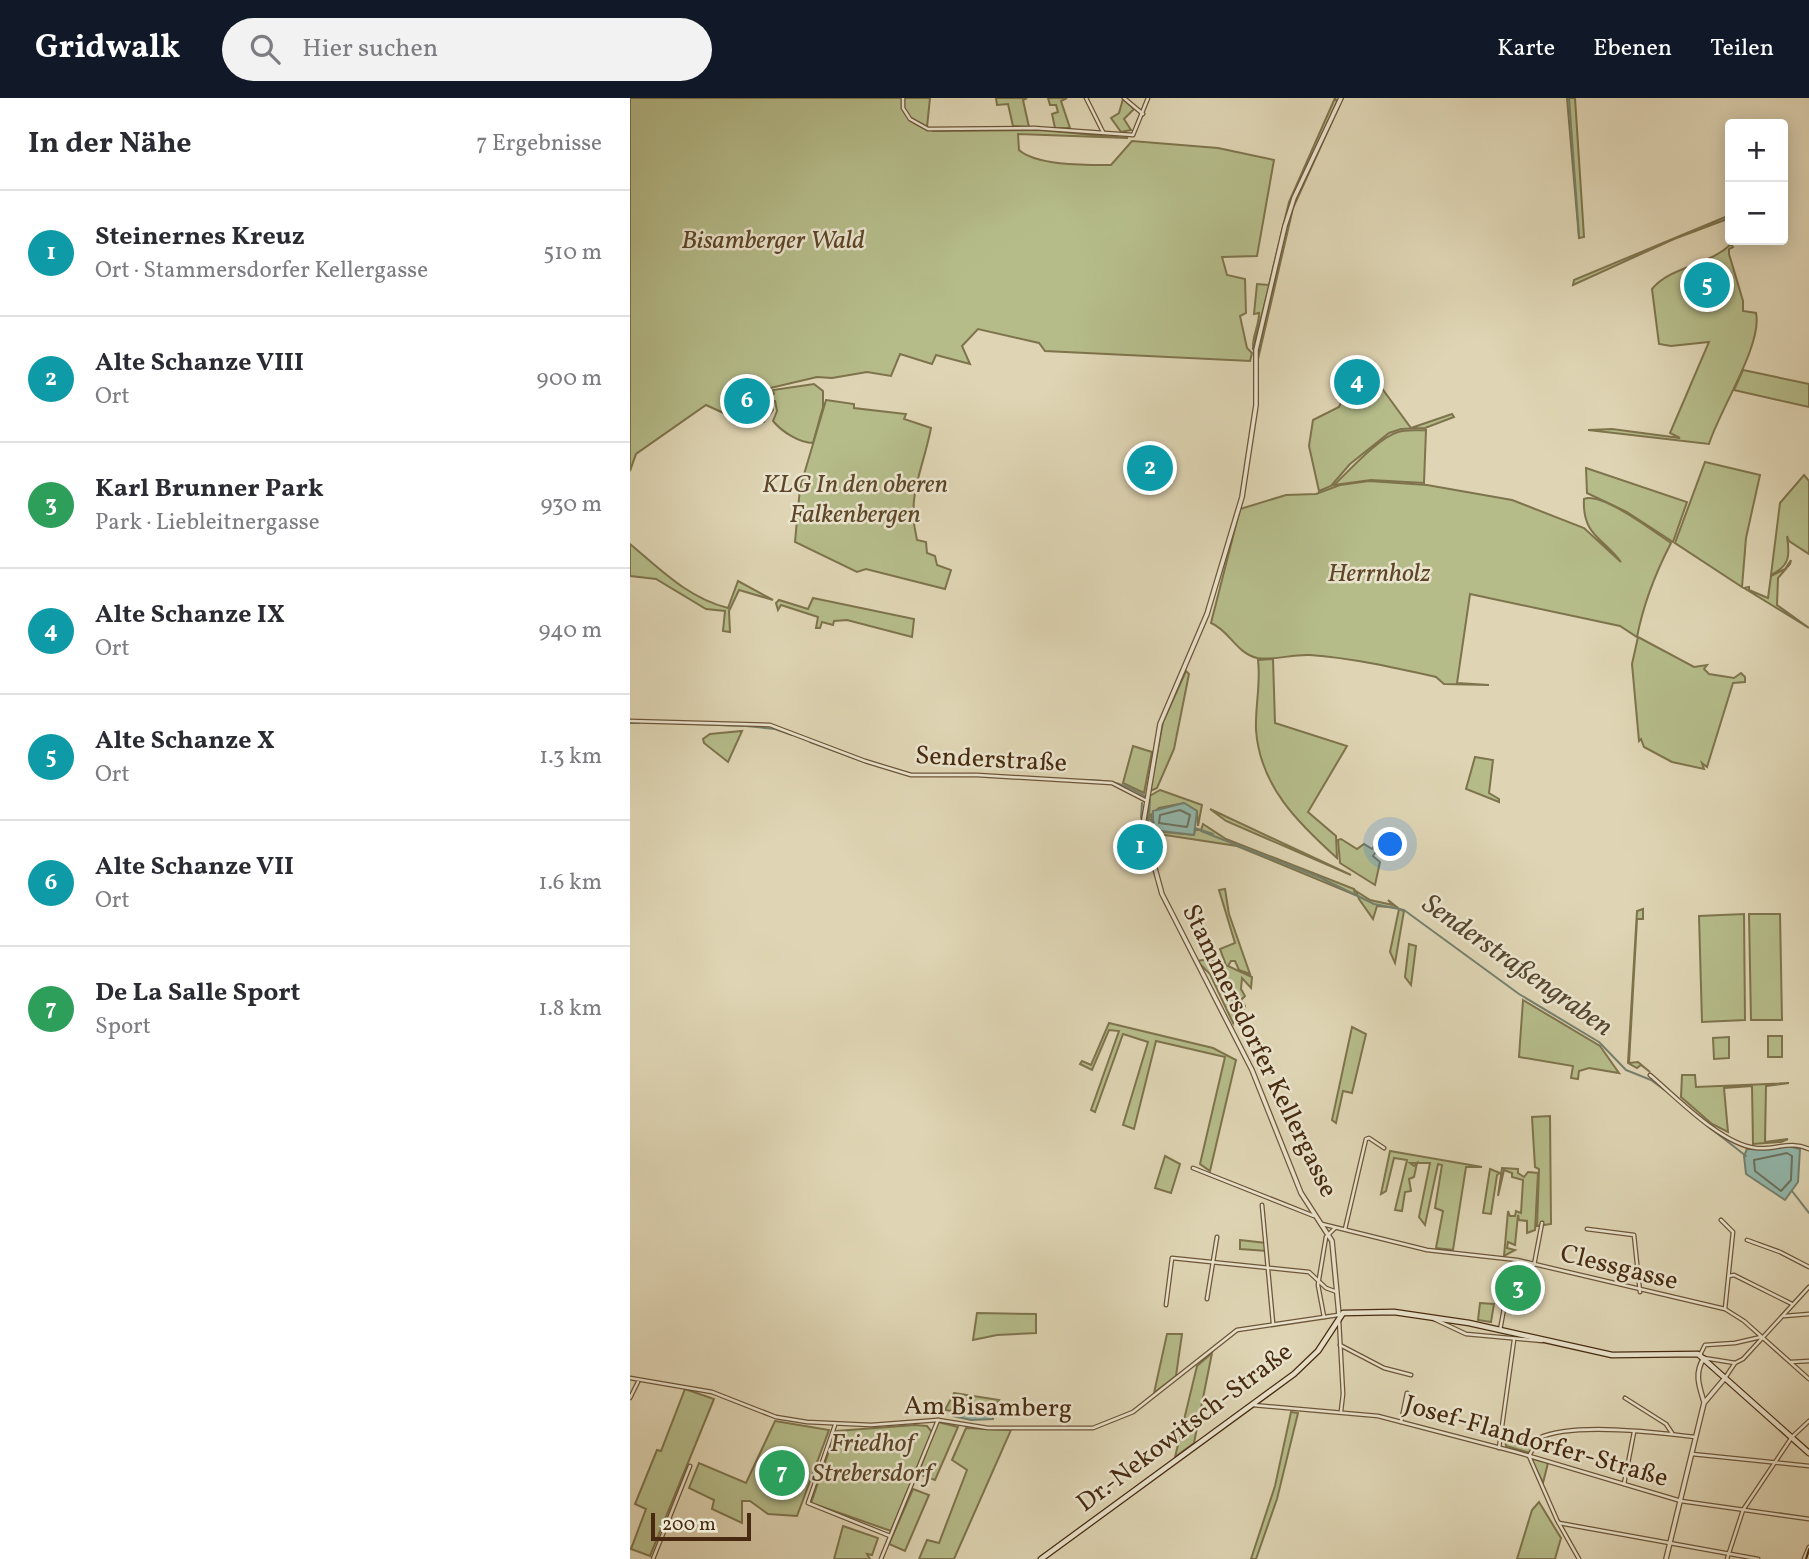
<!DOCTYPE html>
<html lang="de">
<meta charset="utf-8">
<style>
body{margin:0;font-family:Vollkorn,serif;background:#f2f2f3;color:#2b2b33}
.controls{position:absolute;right:21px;top:21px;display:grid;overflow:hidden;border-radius:7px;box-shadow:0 4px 18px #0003}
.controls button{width:63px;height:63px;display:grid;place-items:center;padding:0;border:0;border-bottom:2px solid #e1e1e2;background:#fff;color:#2b2b33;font:35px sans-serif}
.scale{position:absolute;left:21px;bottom:18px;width:100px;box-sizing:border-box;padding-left:7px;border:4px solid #472a0f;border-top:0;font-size:19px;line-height:24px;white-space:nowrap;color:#472a0f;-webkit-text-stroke:5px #eae4ce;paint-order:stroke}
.you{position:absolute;left:761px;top:747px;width:24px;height:24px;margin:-18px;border:5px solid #fff;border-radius:50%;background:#1a73e8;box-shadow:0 0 0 10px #1a73e833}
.badge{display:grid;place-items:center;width:46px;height:46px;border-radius:50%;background:#111827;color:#fff;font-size:23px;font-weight:700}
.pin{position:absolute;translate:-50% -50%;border:4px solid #fff;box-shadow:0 2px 7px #0006}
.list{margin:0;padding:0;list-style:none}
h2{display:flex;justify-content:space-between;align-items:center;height:91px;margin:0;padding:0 28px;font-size:30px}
h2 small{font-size:23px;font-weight:400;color:#7c7c81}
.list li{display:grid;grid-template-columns:46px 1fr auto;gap:21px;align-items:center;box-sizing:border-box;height:126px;padding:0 28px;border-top:2px solid #e1e1e2}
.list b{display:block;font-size:26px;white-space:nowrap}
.list p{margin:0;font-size:23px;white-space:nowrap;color:#7c7c81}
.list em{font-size:23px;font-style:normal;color:#7c7c81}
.icon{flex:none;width:38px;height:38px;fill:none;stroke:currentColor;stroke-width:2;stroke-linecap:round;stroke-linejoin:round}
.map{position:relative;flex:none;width:1179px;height:1461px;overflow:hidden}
header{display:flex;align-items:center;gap:42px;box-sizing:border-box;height:98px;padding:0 35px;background:#111827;color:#fff}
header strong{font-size:33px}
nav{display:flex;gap:38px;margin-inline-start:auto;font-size:24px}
.search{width:490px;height:63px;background:#f2f2f3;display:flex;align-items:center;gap:18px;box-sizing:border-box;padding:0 24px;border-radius:38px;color:#7c7c81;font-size:26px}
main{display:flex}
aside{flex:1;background:#fff}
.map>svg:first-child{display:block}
.green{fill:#b5bc8a;stroke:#7e734c;stroke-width:2}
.water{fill:#93b9ae;stroke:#75806e;stroke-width:2}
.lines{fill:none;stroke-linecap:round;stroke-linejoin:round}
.shore{stroke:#6d725e;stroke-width:2}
.stream{stroke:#75806e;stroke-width:2}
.minor-casing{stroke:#6d5538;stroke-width:5}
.tertiary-casing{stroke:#6d5538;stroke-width:6}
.secondary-casing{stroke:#472a0f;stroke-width:7}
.minor{stroke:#eae4ce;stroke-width:2.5}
.tertiary{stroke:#eae4ce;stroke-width:3.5}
.secondary{stroke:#eae4ce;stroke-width:4.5}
.tram{stroke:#472a0f;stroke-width:2}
.labels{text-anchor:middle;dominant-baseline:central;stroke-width:5;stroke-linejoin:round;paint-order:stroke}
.park-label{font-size:26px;font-style:italic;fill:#5d4728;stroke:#eae4ce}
.street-label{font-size:26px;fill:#472a0f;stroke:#eae4ce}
.water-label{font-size:28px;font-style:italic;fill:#56472f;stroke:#eae4ce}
</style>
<header>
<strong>Gridwalk</strong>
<div class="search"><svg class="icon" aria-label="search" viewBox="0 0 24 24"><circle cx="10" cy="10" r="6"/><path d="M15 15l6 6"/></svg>Hier suchen</div>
<nav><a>Karte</a><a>Ebenen</a><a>Teilen</a></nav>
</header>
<main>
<aside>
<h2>In der Nähe<small>7 Ergebnisse</small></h2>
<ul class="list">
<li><span class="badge" style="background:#0f9aa8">1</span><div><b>Steinernes Kreuz</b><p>Ort · Stammersdorfer Kellergasse</p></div><em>510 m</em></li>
<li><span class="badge" style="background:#0f9aa8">2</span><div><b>Alte Schanze VIII</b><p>Ort</p></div><em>900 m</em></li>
<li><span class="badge" style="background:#2e9e5b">3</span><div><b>Karl Brunner Park</b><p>Park · Liebleitnergasse</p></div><em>930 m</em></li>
<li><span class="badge" style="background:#0f9aa8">4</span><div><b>Alte Schanze IX</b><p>Ort</p></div><em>940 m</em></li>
<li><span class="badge" style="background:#0f9aa8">5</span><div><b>Alte Schanze X</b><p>Ort</p></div><em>1.3 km</em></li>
<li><span class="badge" style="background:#0f9aa8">6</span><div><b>Alte Schanze VII</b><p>Ort</p></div><em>1.6 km</em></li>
<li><span class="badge" style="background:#2e9e5b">7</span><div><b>De La Salle Sport</b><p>Sport</p></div><em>1.8 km</em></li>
</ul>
</aside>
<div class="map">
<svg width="1179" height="1461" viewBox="0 0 1179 1461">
<rect width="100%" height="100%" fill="#dfd5b4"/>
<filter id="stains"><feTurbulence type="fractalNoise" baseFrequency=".00286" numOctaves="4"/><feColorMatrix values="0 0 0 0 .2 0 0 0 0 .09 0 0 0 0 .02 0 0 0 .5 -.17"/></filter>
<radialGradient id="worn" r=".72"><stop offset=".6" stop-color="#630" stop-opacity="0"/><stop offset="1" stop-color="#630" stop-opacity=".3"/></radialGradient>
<g class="green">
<path d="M0 0H300L297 29 303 33 410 32 498 40 388 36 389 52C407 68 457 67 481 67L502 43 588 50 644 62 627 158 592 159 597 177 615 181 616 215 610 218 617 250 622 255 620 263 415 253 409 245 348 231 332 248 340 266 306 257 302 266 270 256 261 278 237 274 202 280 187 279 140 290 139 298 144 296 143 292 184 286 193 293V309L183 345C170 345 152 334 143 323L147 313 145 303H140L143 312 134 324 100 318 76 307 6 356 0 373Z"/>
<polygon points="366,0 397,0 393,2 399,29 383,28 378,6 367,7"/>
<polygon points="418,0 437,0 431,3 440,30 425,30 422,16 428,14 426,7 420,7"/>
<path d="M705 0 707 4 658 113 623 252C622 237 629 229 629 215L624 216 627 186 639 187 659 104Z"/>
<polygon points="937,0 945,0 954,139 949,140"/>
<polygon points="493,1 504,11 494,21 501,32 491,34 481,20 489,15"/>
<polygon points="710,6 663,110 628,261 655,132 667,97"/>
<polygon points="1100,117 1100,120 1044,141 943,187 944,182"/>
<path d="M1101 146 1103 149 1099 151V156L1113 203V213L1126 215C1133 246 1089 313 1079 346L958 332 982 331 1050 340 1040 335 1079 244 1041 248 1029 246 1022 191C1041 168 1079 168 1101 146Z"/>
<polygon points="1113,272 1179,286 1179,309 1104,292"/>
<polygon points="740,274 781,330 822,316 824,319 795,330 771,331 759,335 720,366 701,388 689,393 679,348 683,322 709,309 719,288 706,283"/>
<path d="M196 302 224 306V310L276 316 274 321 301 330C293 372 276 398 287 442L296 444 297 455 305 458 307 467 321 472 315 491 236 471 227 474 165 444 170 390Z"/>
<path d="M796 332 794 385 741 382 704 387C720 372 748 340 768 334 777 331 787 333 796 332Z"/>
<polygon points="506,352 543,364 543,382 500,367"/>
<polygon points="1075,364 1130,377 1116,440 1112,489 1045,445"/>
<polygon points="956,370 1057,404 1043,444 997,414 957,395"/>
<path d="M1174 377 1179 383V456L1159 443 1157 438C1160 457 1160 468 1141 477L1150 405Z"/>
<path d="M739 383 797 387 882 402 954 430 991 464C974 440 952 438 954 401 971 393 1026 435 1041 445 1026 474 1013 508 1007 539L990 528 840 496 827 585 859 587 814 586 806 579C766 570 722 560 680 557 662 556 643 563 627 560 606 555 599 532 581 525L610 411 656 397 686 396 710 387Z"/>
<path d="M0 446C31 472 58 500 98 510L108 483 143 502 109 492 99 513 100 534 93 533 95 513 76 511 26 481 0 478Z"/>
<polygon points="1161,462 1160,466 1148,480 1147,507 1179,530 1114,490 1119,489 1119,492 1138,500 1141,478 1155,471"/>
<polygon points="183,500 284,521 282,539 217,522 204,523 203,527 192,524 190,530 186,530 188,519 151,507 148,512 146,505 149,502 178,511"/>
<polygon points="1008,539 1064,569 1077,567 1074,571 1079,576 1104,580 1111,575 1115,579 1115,584 1103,585 1077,669 1072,665 1074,671 1042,664 1014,649 1011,641 1009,643 1002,566"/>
<path d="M643 561 645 625 717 648 678 714 706 738 707 760C668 725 630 688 626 632 625 609 631 585 628 562Z"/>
<polygon points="556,573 559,576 544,651 527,690 520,693 533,624"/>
<polygon points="112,633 98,664 74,645 73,641 80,636"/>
<polygon points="503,648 522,654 514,695 493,685"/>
<polygon points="845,659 863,662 859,695 869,701 869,704 836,691"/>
<polygon points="530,692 572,707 568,728 567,713 554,705 529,710 521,717 524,733 564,737 565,732 571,732 573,726 596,741 724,791 725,797 607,748 535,737 518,738 518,699"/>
<polygon points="580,711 721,777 596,723"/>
<polygon points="711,741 727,751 734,746 742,751 744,748 749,749 743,758 750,764 745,787 710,765 708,742"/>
<polygon points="595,791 599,816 620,876 609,872 605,863 601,863 598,868 622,879 621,890 612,880 611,891 615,898 611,902 615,908 610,917 605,915 603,925 580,876 567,863 579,861 596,867 590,851 605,845 589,792"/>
<polygon points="726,793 740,802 763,807 758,802 768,810 747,808 743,821 729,801"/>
<polygon points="769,811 774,813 765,865 760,854"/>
<polygon points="1013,811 1013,821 1007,821 999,965 1008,964 1020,974 1011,967 1007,970 998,965 1007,813"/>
<polygon points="1114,816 1115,922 1072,924 1069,818"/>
<polygon points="1119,816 1150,816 1152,922 1121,922"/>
<polygon points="779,846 786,848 781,887 775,879"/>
<polygon points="893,902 970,948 989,975 959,970 949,973 948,981 941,980 943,968 889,959"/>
<polygon points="479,925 583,950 606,962 580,1073 570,1066 595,959 526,943 504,1031 493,1027 518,944 493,936 465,1014 461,1012 489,933 479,932 462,972 450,966 452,963 461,967"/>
<polygon points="722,929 736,936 722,995 713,993 706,1025 702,1022"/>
<rect x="1138" y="938" width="14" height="21"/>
<polygon points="1099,939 1099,960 1084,961 1083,940"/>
<polygon points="1052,977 1065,977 1066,989 1159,985 1136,988 1135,1044 1158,1041 1151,1044 1123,1046 1122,988 1094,990 1098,1034 1082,1026 1051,999"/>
<polygon points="920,1018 921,1126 907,1128 909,1071 905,1069 902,1019"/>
<polygon points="760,1053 852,1069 836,1069 823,1152 806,1150 813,1113 805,1110 812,1067 808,1066 795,1127 789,1119 800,1065 780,1065 784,1068 787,1065 784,1079 779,1081 781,1093 775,1094 772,1113 765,1112 777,1062 764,1060 756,1093 751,1096"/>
<polygon points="535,1058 550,1066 541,1095 525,1090"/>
<polygon points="872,1070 888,1071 888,1075 894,1079 898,1074 908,1075 905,1132 897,1135 897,1123 889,1122 888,1117 885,1147 878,1144 877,1150 885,1152 874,1158 878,1113 880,1118 885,1118 886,1113 891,1115 893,1082 882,1079 882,1075 874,1072 868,1098"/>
<polygon points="860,1071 870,1075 867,1077 861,1116 853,1115"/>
<polygon points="610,1142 636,1145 637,1153 610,1151"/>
<polygon points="902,1168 896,1200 885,1198 881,1207 876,1207 880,1180 890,1181"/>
<polygon points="850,1205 864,1206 861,1224 848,1222"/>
<polygon points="347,1215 406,1216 406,1235 367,1237 343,1242"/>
<polygon points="537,1236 552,1236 546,1278 524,1295"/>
<polygon points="582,1255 564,1345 545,1359 567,1268"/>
<polygon points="55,1291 84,1301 20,1458 1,1451 16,1411 5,1406 27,1352 31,1353"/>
<polygon points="324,1295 369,1302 367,1305 341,1308 338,1304 327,1302 321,1313 315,1312"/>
<polygon points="661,1314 668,1315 647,1401 626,1461 621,1461 645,1388"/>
<polygon points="145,1323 199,1332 167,1418 138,1416 120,1403 112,1403 112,1425 82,1411 84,1402 59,1390 69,1365 116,1385"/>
<polygon points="308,1324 328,1329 305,1382 288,1376"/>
<polygon points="285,1327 297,1328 302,1334 261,1433 181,1405 206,1333"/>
<polygon points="336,1330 381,1332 324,1461 289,1461 297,1442 309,1445 337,1372 322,1362"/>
<polygon points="875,1339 901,1340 905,1342 900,1355 876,1348"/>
<polygon points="904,1361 918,1365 913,1385 902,1363"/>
<polygon points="283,1391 299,1397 275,1453 259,1446"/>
<polygon points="909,1404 931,1440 925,1461 887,1461 902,1412"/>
<polygon points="213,1428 248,1440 242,1457 237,1456 240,1461 204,1461"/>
</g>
<g class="water">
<polygon points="554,705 567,713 564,737 523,732 523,713"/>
<polygon points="1158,1048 1170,1051 1168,1084 1155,1102 1116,1076 1114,1058 1117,1051"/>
<polygon points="327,1307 364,1311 363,1321 341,1322 323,1318"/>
</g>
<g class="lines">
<g class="shore">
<polygon points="550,712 560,717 557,729 529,725 530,717"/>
<polygon points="1157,1055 1162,1058 1161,1082 1151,1093 1125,1073 1124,1062"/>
</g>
<g class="stream">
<polyline points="939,0 949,137"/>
<polyline points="0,625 9,625"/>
<polyline points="40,625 114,628"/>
<polyline points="116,628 145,631 162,637"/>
<polyline points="180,644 234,664"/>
<polyline points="330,676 352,676"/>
<path d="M452 682C483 682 493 685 520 701L519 721 524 724"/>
<polyline points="511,720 512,705"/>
<polyline points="565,730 583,736"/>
<polyline points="571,733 691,780 744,806 774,812 889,896 969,944 996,972 1021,982 1040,996"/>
<polyline points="1060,1014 1116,1058"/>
<polyline points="1162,1093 1179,1115"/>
</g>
<g class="minor-casing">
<g id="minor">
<polyline points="273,0 273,10 280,21 298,31 404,30 503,37 518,0"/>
<polyline points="456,0 473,34"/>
<polyline points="494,0 513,16"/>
<polyline points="0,623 140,627 235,663 281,677 347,677 482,685 515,702"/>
<path d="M1020 977C1046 999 1092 1047 1126 1050 1146 1052 1160 1042 1179 1051"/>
<polyline points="563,1070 684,1118"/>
<polyline points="632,1107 643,1225"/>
<polyline points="1091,1122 1103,1134 1095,1211"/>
<polyline points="692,1126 797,1152 887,1162 1095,1211 1114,1223 1179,1281"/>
<polyline points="715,1131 736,1041 739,1040 754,1050"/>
<polyline points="957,1131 1004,1137 1010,1194"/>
<polyline points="1117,1142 1150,1154 1179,1169"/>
<polyline points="904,1167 912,1125"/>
<polyline points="1099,1178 1104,1177 1162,1206"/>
<polyline points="577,1201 587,1139"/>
<polyline points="536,1207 542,1160 679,1174 696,1190 707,1194"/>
<polyline points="1154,1218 1179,1216"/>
<polyline points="694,1219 688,1187 696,1139 705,1130"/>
<polyline points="804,1221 836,1236 912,1243"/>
<polyline points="709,1222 713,1296 711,1313"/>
<polyline points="870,1232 879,1184"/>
<polyline points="710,1247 754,1270 781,1277"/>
<polyline points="1070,1257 1075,1247 1105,1245 1131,1239"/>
<polyline points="1074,1260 1105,1265"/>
<polyline points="1161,1264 1179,1263"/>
<polyline points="0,1280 82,1294 146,1319 177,1324 241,1327 308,1322 358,1330 463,1330 503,1314 607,1232 708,1217"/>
<polyline points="1095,1280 1105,1265 1113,1261 1179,1189"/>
<polyline points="0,1300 8,1284"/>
<polyline points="995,1300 1036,1326 1042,1335"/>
<polyline points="623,1307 748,1318 886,1354 1051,1403 1179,1421"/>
<polyline points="771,1324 777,1295"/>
<polyline points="205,1327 178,1405 260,1438"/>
<polyline points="869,1350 884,1242"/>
<polyline points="1062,1356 1179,1368"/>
<path d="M899 1358 909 1340C943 1324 1026 1334 1065 1339"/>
<polyline points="899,1358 927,1422 949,1461"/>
<polyline points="994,1386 1004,1334"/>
<polyline points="929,1425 1128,1461"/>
<polyline points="23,1461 60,1368"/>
<polyline points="251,1461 308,1322"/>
<polyline points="1097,1461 1113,1412 1162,1339 1179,1323"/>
<polyline points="1174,1461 1179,1449"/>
</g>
</g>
<g class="tertiary-casing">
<g id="tertiary">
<polyline points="709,1217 702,1143 671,1095 622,972 532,796 513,727 530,626 577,516 612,399 626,307 626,252 655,128 664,100 711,0"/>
<path d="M1074 1304C1069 1288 1064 1275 1074 1260"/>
<polyline points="1036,1461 1074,1305 1095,1280"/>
</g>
</g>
<g class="secondary-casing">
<polyline id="secondary" points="411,1461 664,1276 688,1253 713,1215 764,1214 839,1225 982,1257 1068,1256 1179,1355"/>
</g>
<use href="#minor" class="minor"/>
<use href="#tertiary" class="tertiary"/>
<use href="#secondary" class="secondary"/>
<polyline class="tram" points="1176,1461 1179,1451"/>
</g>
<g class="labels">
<g class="park-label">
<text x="143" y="143">Bisamberger Wald</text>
<text x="225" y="387">KLG In den oberen<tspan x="225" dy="30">Falkenbergen</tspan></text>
<text x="749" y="476">Herrnholz</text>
<text x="242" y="1346">Friedhof<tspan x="242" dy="30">Strebersdorf</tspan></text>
</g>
<g class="street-label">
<text transform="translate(361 662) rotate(3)">Senderstraße</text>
<text transform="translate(629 953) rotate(64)">Stammersdorfer Kellergasse</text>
<text transform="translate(989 1170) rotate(14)">Clessgasse</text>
<text transform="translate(358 1310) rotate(1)">Am Bisamberg</text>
<text transform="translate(555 1330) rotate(-37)">Dr.-Nekowitsch-Straße</text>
<text transform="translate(906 1344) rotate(16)">Josef-Flandorfer-Straße</text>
</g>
<g class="water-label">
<text transform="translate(887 868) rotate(35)">Senderstraßengraben</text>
</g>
</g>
<rect width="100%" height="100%" filter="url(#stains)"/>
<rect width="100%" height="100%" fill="url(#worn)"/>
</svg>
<div class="controls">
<button>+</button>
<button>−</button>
</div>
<div class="scale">200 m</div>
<div class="you"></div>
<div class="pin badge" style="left:510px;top:749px;background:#0f9aa8">1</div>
<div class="pin badge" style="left:520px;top:370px;background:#0f9aa8">2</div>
<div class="pin badge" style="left:888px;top:1190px;background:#2e9e5b">3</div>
<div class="pin badge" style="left:727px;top:284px;background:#0f9aa8">4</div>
<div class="pin badge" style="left:1077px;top:187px;background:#0f9aa8">5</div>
<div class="pin badge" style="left:117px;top:303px;background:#0f9aa8">6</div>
<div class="pin badge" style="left:152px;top:1375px;background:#2e9e5b">7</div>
</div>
</main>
